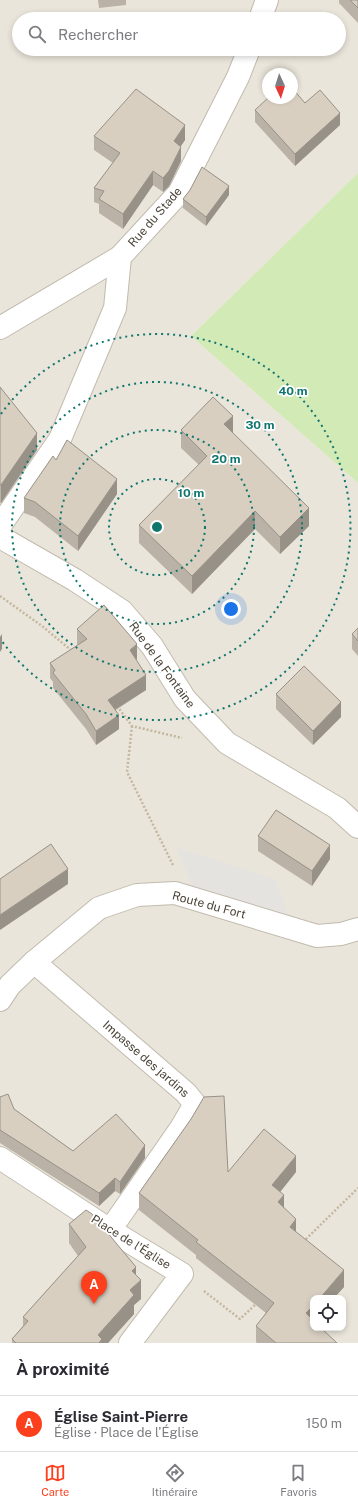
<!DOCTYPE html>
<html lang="fr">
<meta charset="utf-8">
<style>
body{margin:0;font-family:"Public Sans",sans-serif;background:#f7f7f7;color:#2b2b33}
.controls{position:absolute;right:12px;bottom:12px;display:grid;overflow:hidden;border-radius:8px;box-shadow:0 2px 6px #0003}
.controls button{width:36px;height:36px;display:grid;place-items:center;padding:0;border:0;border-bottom:1px solid #e1e1e2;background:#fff;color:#2b2b33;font:20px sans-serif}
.compass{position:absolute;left:262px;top:68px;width:36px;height:36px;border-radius:50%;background:#fff;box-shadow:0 2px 6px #0003;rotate:176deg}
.you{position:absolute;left:231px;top:609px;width:14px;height:14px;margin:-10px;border:3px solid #fff;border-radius:50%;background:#1a73e8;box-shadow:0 0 0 6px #1a73e833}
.badge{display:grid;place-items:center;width:26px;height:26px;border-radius:50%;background:#fc3f1d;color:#fff;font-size:13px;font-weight:700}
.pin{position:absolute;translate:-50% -33px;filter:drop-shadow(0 1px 2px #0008)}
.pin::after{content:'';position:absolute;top:21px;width:14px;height:12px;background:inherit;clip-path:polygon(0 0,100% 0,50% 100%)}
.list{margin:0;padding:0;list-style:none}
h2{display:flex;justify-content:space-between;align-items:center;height:52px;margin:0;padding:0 16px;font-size:17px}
h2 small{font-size:13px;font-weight:400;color:#7c7c81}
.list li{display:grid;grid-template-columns:26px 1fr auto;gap:12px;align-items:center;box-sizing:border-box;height:56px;padding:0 16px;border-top:1px solid #e1e1e2}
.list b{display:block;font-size:15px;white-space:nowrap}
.list p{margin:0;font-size:13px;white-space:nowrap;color:#7c7c81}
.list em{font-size:13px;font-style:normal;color:#7c7c81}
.icon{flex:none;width:22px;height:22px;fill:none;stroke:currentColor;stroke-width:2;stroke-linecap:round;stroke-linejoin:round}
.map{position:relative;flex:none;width:358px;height:1343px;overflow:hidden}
.search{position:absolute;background:#fff;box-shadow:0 2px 6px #0003;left:12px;right:12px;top:12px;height:44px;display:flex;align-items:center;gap:10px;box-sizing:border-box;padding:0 14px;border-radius:22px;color:#7c7c81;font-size:15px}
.sheet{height:108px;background:#fff}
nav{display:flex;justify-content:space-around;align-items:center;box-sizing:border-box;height:56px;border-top:1px solid #e1e1e2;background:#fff;font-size:11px;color:#7c7c81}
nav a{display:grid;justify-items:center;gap:2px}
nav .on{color:#fc3f1d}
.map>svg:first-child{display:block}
.residential{fill:#eae5da;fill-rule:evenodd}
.green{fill:#d2eab5}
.parking{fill:#e5e3e0}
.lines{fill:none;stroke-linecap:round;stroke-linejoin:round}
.minor-casing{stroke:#c2bbae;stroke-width:24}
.path{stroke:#c4b79f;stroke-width:2.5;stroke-dasharray:2 2;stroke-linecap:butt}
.minor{stroke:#fff;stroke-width:22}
.wall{fill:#bab2a6}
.shaded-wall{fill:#979187}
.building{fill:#d8cfc1;stroke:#979187}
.ring{fill:none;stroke:#0f766e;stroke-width:2;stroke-dasharray:2 4}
.labels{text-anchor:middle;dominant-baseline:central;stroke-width:3.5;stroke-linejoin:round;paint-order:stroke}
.street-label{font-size:12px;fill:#4b4439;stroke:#fff}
.centre{fill:#0f766e;stroke:#fff;stroke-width:2}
.ring-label{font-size:12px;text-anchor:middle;font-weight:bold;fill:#0f766e;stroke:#fff;stroke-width:3.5;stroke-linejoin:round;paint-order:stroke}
</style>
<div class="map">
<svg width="358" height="1343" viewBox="0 0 358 1343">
<rect width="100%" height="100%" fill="#f6f3ec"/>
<path class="residential" d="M0 0H358V173L191 336 358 483V1343H0ZM19 19H339V49H19ZM268 74H292V98H268ZM313 1298H343V1328H313Z"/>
<polygon class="green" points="358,173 358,483 191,336"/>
<polygon class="parking" points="176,847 275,879 290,918 193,887"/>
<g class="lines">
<g class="minor-casing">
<g id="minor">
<polyline points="260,19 267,0"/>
<polyline points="0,328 120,257 179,193 238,77 249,49"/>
<polyline points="0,526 60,439 115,308 120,257"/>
<polyline points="0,537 75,580 122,611 152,646 185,699 227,743 337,808 358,827"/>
<polyline points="34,962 186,1093 195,1104 181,1128 110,1230"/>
<polyline points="0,1000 10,985 34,962 99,908 137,895 175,893 317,936 341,934 358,929"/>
<polyline points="0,1158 110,1230 182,1274 130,1343"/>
</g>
</g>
<g class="path">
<polyline points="0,596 42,626 72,651"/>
<polyline points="117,706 132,726 182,738"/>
<polyline points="132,726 127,772 173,865"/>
<polyline points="303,1242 358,1188"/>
<polyline points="204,1291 240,1319 256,1304"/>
</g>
<use href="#minor" class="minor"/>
</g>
<g class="wall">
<polygon points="98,0 126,0 126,5 99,8"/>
<polygon points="339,0 358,0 358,23 339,3"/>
<polygon points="305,103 340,125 295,166 255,122 255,110"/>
<polygon points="94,136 185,140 181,146 181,161 169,186 163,192 153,185 123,229 99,213 99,204 94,202 94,188 113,163 94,150"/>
<polygon points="229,195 206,226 183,208 183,199"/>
<polygon points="0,387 37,450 1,503 0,503"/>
<polygon points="181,430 233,433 309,526 280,554 255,529 192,594 139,543 139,525 199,465 181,448"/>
<polygon points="56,460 117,494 78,551 35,517 24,513 24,498"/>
<polygon points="358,628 358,656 352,649 352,634"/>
<polygon points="77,629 137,659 136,660 146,690 116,710 119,729 96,745 86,729 53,688 53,682 50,678 50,663 78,645 77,644"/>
<polygon points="276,694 341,717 313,745 276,709"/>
<polygon points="258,836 330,859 312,886 258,851"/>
<polygon points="0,1097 14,1109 73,1151 145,1158 120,1194 115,1191 99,1206 0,1143"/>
<polygon points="228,1172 296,1172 280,1192 284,1207 296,1232 344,1287 334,1298 313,1298 313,1328 337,1343 257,1343 256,1342 256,1326 266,1313 196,1258 196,1255 139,1210 139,1193"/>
<polygon points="69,1224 136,1275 141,1299 134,1305 134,1314 108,1343 12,1343 12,1339 23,1326 23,1317 78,1256 69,1243"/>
</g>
<g class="shaded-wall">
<polygon points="340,113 340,125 295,166 295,154"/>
<polygon points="185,125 185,140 174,156 174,141"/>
<polygon points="181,147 181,161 169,186 163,192 163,178"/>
<polygon points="153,171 153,185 123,229 123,214"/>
<polygon points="229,186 229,195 206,226 206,217"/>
<polygon points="233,416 233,433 224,442 224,424"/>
<polygon points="37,433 37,450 1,503 1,485"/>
<polygon points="117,479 117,494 78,551 78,536"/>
<polygon points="309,508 309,526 280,554 280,537"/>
<polygon points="255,511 255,529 192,594 192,576"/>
<polygon points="2,634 2,649 0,652 0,637"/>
<polygon points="137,644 137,659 130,665 130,650"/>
<polygon points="146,675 146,690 108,714 108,700"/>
<polygon points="341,702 341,717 313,745 313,731"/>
<polygon points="119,715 119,729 96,745 96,731"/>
<polygon points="330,845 330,859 312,886 312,871"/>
<polygon points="68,869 68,884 0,930 0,915"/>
<polygon points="145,1145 145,1158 120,1194 120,1182"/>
<polygon points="296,1156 296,1172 272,1202 272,1185"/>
<polygon points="115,1178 115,1191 99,1206 99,1193"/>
<polygon points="284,1195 284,1212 278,1202"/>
<polygon points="296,1219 296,1236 290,1227"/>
<polygon points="136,1267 136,1284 141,1280 141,1299 134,1305 134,1314 108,1343 98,1343 98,1335 130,1290 132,1271"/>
<polygon points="344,1270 344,1287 334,1298 320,1298"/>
<polygon points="313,1306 313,1322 306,1313"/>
</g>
<g class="building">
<polygon points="350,0 358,0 358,8"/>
<polygon points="292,88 305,103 320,90 340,113 295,154 255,110 268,98 292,98"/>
<polygon points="136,89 185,125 174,141 181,147 169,171 163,178 153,171 123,214 99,199 104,191 94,188 120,153 94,136"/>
<polygon points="202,167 229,186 206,217 183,199 190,190"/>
<polygon points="0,387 37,433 1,485 0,485"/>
<polygon points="213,397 233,416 224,424 309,508 280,537 255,511 192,576 139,525 207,456 181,430"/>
<polygon points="67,440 117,479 78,536 35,502 24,498 53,456 56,460"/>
<polygon points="104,605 137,644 130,650 146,675 108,700 119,715 96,731 86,714 53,673 55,670 50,663 87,639 77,629"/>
<polygon points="358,628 358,641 352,634"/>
<polygon points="304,666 341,702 313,731 276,694"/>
<polygon points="276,810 330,845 312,871 258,836"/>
<polygon points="51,844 68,869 0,915 0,879"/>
<polygon points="8,1094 14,1109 73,1151 116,1114 145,1145 120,1182 115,1178 99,1193 0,1130 0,1097"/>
<polygon points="224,1096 228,1172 264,1129 296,1156 272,1185 284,1195 278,1202 296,1219 290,1227 344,1270 320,1298 313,1298 313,1306 306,1313 313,1320 313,1328 321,1328 337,1343 276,1343 256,1326 274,1303 196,1242 198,1240 139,1193 191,1119 204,1097"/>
<polygon points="86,1210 92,1214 136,1267 132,1271 141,1280 130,1290 134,1295 98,1335 102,1339 99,1343 16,1343 12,1339 28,1321 23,1317 86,1247 69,1224"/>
</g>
<g class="ring">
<circle cx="157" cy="527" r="48"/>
<circle cx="157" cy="527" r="97"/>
<circle cx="157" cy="527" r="145"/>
<path d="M1 414A193 193 0 1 1 1 640"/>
</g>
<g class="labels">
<g class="street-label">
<text transform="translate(155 217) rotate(-49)">Rue du Stade</text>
<text transform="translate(162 665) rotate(54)">Rue de la Fontaine</text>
<text transform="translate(209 905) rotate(15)">Route du Fort</text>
<text transform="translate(146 1059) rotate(41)">Impasse des jardins</text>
<text transform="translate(131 1242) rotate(32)">Place de l'Église</text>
</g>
</g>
<circle cx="157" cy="527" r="6" class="centre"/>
<g class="ring-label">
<text x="293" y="395">40 m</text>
<text x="260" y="429">30 m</text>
<text x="226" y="463">20 m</text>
<text x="191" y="497">10 m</text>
</g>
</svg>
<div class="controls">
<button><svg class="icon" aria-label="locate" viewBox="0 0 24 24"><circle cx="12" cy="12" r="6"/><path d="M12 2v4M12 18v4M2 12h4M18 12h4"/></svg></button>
</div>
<svg class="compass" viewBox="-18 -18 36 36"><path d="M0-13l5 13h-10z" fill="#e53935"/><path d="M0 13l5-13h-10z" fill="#7c7c81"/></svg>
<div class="you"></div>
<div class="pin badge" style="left:94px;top:1304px">A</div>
<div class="search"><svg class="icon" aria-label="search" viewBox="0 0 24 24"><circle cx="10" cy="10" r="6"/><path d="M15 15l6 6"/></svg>Rechercher</div>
</div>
<section class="sheet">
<h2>À proximité<small></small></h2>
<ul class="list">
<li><span class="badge">A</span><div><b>Église Saint-Pierre</b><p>Église · Place de l'Église</p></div><em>150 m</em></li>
</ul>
</section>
<nav>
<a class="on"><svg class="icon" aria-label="map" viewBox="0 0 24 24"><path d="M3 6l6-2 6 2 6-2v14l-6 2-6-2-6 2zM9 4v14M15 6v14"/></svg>Carte</a>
<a><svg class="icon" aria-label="directions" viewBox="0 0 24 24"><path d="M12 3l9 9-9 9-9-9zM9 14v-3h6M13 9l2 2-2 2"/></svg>Itinéraire</a>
<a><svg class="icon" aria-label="saved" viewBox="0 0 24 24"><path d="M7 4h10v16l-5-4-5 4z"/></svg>Favoris</a>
</nav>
